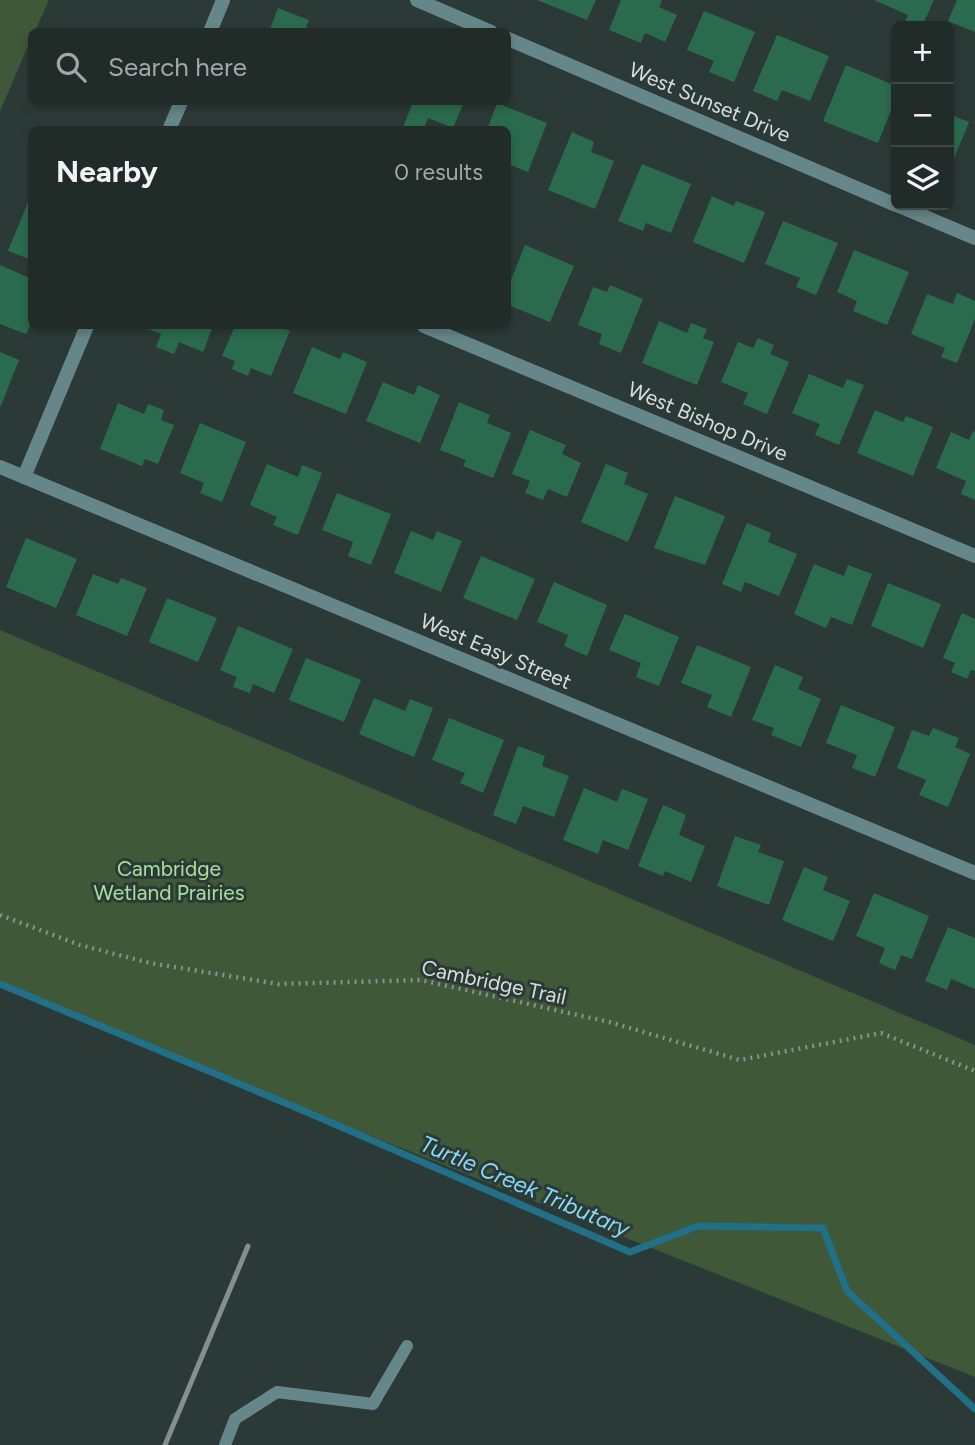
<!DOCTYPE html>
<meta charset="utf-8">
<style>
body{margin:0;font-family:Figtree,sans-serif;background:#293431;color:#f1f3f6}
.controls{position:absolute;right:21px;top:21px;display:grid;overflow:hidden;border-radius:10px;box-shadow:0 4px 10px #0003}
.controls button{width:63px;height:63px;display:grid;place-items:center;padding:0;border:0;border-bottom:2px solid #3e4846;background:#212c29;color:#f1f3f6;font:35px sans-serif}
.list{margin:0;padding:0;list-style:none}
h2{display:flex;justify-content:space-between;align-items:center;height:91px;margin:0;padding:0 28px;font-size:30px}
h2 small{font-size:23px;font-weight:400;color:#a2a7a8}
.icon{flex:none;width:38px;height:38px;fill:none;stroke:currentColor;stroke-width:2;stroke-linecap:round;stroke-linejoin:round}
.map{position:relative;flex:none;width:975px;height:1445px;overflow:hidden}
.search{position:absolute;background:#212c29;box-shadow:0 4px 10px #0003;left:28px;top:28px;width:483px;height:77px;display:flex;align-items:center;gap:18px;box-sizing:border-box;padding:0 24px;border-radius:10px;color:#a2a7a8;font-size:26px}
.panel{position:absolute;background:#212c29;box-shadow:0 4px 10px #0003;left:28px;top:126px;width:483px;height:203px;border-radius:10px}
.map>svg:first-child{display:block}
.green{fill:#3e5838}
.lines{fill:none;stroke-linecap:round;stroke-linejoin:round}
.stream{stroke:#217088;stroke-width:7}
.building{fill:#2b6b4d}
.path{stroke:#889290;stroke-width:4.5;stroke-dasharray:2 5;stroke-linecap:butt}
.lane{stroke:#668789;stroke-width:12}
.street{stroke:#668789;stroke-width:14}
.rail{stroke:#858f8d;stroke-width:5}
.labels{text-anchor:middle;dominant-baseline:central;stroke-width:6;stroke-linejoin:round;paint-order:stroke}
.street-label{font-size:21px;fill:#d6dedc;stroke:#2c3a37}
.park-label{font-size:21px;fill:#a8e099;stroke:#2c3a37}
.water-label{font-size:23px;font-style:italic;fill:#87d9f6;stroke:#2c3a37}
</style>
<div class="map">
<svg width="975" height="1445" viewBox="0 0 975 1445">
<rect width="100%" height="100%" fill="#2c3a37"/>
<g class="green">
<polygon points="0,0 49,0 35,31 32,32 31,39 0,111"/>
<polygon points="0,630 975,1045 975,1377 0,988"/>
</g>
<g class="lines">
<polyline class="stream" points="0,984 302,1110 630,1252 698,1226 823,1228 847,1291 975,1409"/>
</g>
<g class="building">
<polygon points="537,0 596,0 587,20"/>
<polygon points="621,0 662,0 659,7 677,15 665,42 645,33 641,43 609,30"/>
<polygon points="874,0 934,0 922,26 904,24 908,15"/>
<polygon points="957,0 975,0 975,32 948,21"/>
<polygon points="278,8 309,20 306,27 316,32 269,32"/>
<polygon points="704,11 755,32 734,82 709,72 714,61 687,50"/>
<polygon points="777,35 829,56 810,101 782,90 777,101 753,91"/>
<polygon points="846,65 896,86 896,98 878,143 823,121"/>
<polygon points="413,102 464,102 453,128 428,118 423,130 402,130"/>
<polygon points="497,103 547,123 528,172 508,164 508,130 487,130"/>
<polygon points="949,114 969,122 949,171"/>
<polygon points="572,132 594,142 591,152 614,161 595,209 548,190"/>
<polygon points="642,164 691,184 671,233 646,223 643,231 618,221"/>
<polygon points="712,196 734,206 736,201 765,212 744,263 693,242"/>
<polygon points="28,202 32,203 32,260 8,251"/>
<polygon points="783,221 838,243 816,295 796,287 800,278 765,264"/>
<polygon points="525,245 574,266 550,322 508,305 508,287"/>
<polygon points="854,250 909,272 887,325 853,311 857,301 837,292"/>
<polygon points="0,265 32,279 32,321 26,334 0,324"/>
<polygon points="610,285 643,299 621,353 599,344 602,334 578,325 593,287 607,292"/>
<polygon points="957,293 975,301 975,319 957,363 941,357 945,348 911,334 927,294 953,304"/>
<polygon points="659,321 687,333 691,323 707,329 703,338 714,342 697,385 642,363"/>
<polygon points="150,326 213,326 203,352 179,342 174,354 156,347 161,334 148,329"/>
<polygon points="235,326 277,326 290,331 271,376 251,368 248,376 232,369 235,361 222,356"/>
<polygon points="758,338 774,345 770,354 789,362 767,414 743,404 748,393 721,382 738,342 753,348"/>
<polygon points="312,347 340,359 343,352 367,362 346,414 293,393"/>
<polygon points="0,352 19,360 0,408"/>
<polygon points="809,374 843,388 847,379 864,385 839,445 815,435 820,424 792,413"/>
<polygon points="383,382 414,395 418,385 440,395 420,443 366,421"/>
<polygon points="459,402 490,415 487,423 511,433 493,478 463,466 466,460 440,450"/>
<polygon points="118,403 144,414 148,404 164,410 161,420 174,425 158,464 145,459 142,466 100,449"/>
<polygon points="875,410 903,422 906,416 933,427 913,476 857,453"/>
<polygon points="200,423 246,442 222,502 200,493 204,483 180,473"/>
<polygon points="530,430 566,445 562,454 581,463 567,497 548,489 543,500 525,493 530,481 512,474"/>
<polygon points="973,431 975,432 975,500 961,494 966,481 936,468 951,432 969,440"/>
<polygon points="267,464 298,477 302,465 322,473 298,535 273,525 277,517 250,505"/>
<polygon points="606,464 628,473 624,484 648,494 628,542 581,522"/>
<polygon points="337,493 391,514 371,565 348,556 353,542 322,530"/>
<polygon points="675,496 725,516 705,565 654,548"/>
<polygon points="747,523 771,533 768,542 797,554 779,596 745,582 741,592 722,584"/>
<polygon points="411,531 433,540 437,531 462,541 441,592 394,573"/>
<polygon points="26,538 77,559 56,608 6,587"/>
<polygon points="481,556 535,579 517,620 463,598"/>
<polygon points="814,564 844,576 848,565 872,574 852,625 831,617 826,628 794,614"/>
<polygon points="93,574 118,584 121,578 147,588 127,636 76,615"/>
<polygon points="554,582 607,605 587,656 564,646 568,635 537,622"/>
<polygon points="888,583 941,604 923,648 871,626"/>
<polygon points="167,598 217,618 198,662 149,642"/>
<polygon points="962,613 975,619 975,671 971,670 967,679 951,672 955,663 943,658"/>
<polygon points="625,614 679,637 659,686 636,677 641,663 609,650"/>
<polygon points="238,626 293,649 274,693 253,684 250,693 233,687 237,677 220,670"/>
<polygon points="697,645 751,667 731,717 707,707 712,695 681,683"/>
<polygon points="306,658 361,680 344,722 289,700"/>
<polygon points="775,665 803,677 798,689 821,699 801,747 771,735 774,728 752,720"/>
<polygon points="374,698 405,711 410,699 433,708 414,757 359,734"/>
<polygon points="841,705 895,727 875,777 852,768 857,755 826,743"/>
<polygon points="449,718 504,740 483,793 460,783 465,773 432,760"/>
<polygon points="933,728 959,738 955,747 970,754 948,807 919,795 926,780 897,768 912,730 929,736"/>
<polygon points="518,746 545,756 542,766 569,776 554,817 523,806 516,824 493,815"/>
<polygon points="584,788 617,802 622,789 648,799 628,850 603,840 598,854 563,840"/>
<polygon points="663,805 686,815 679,835 705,846 691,882 665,871 663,876 638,866"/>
<polygon points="735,836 761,845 758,852 784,861 769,905 717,886"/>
<polygon points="804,867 828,877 823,890 850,901 833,941 782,920"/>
<polygon points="874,893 929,916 912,959 901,955 895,970 879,963 885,948 856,936"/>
<polygon points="948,927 975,938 975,989 951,979 947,990 925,981"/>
</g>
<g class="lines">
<polyline class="path" points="0,915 80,945 150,963 278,984 421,980 609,1022 740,1060 881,1033 975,1071"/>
<polyline class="lane" points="225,1445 235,1419 277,1392 373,1404 407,1346"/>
<g class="street">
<polyline points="417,0 491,32"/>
<polyline points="210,32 223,0"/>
<polyline points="508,39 896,205"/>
<polyline points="169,130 181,102"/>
<polyline points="897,205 975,238"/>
<polyline points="424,326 975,556"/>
<polyline points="0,467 975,873"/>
<polyline points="24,477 87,326"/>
</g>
<polyline class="rail" points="165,1445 248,1246"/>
</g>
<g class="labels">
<g class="street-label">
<text transform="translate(710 102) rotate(23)">West Sunset Drive</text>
<text transform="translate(708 421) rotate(23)">West Bishop Drive</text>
<text transform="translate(496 651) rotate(23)">West Easy Street</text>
<text transform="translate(494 982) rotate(12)">Cambridge Trail</text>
</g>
<g class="park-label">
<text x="169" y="868">Cambridge<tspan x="169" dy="24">Wetland Prairies</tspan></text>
</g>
<g class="water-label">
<text transform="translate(525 1186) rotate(23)">Turtle Creek Tributary</text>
</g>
</g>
</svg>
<div class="controls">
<button>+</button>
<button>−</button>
<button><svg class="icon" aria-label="layers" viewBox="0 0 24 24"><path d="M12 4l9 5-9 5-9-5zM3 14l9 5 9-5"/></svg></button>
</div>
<div class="search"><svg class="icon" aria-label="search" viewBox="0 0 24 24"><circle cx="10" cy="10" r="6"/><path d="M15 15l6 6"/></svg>Search here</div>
<section class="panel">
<h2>Nearby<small>0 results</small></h2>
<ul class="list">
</ul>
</section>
</div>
